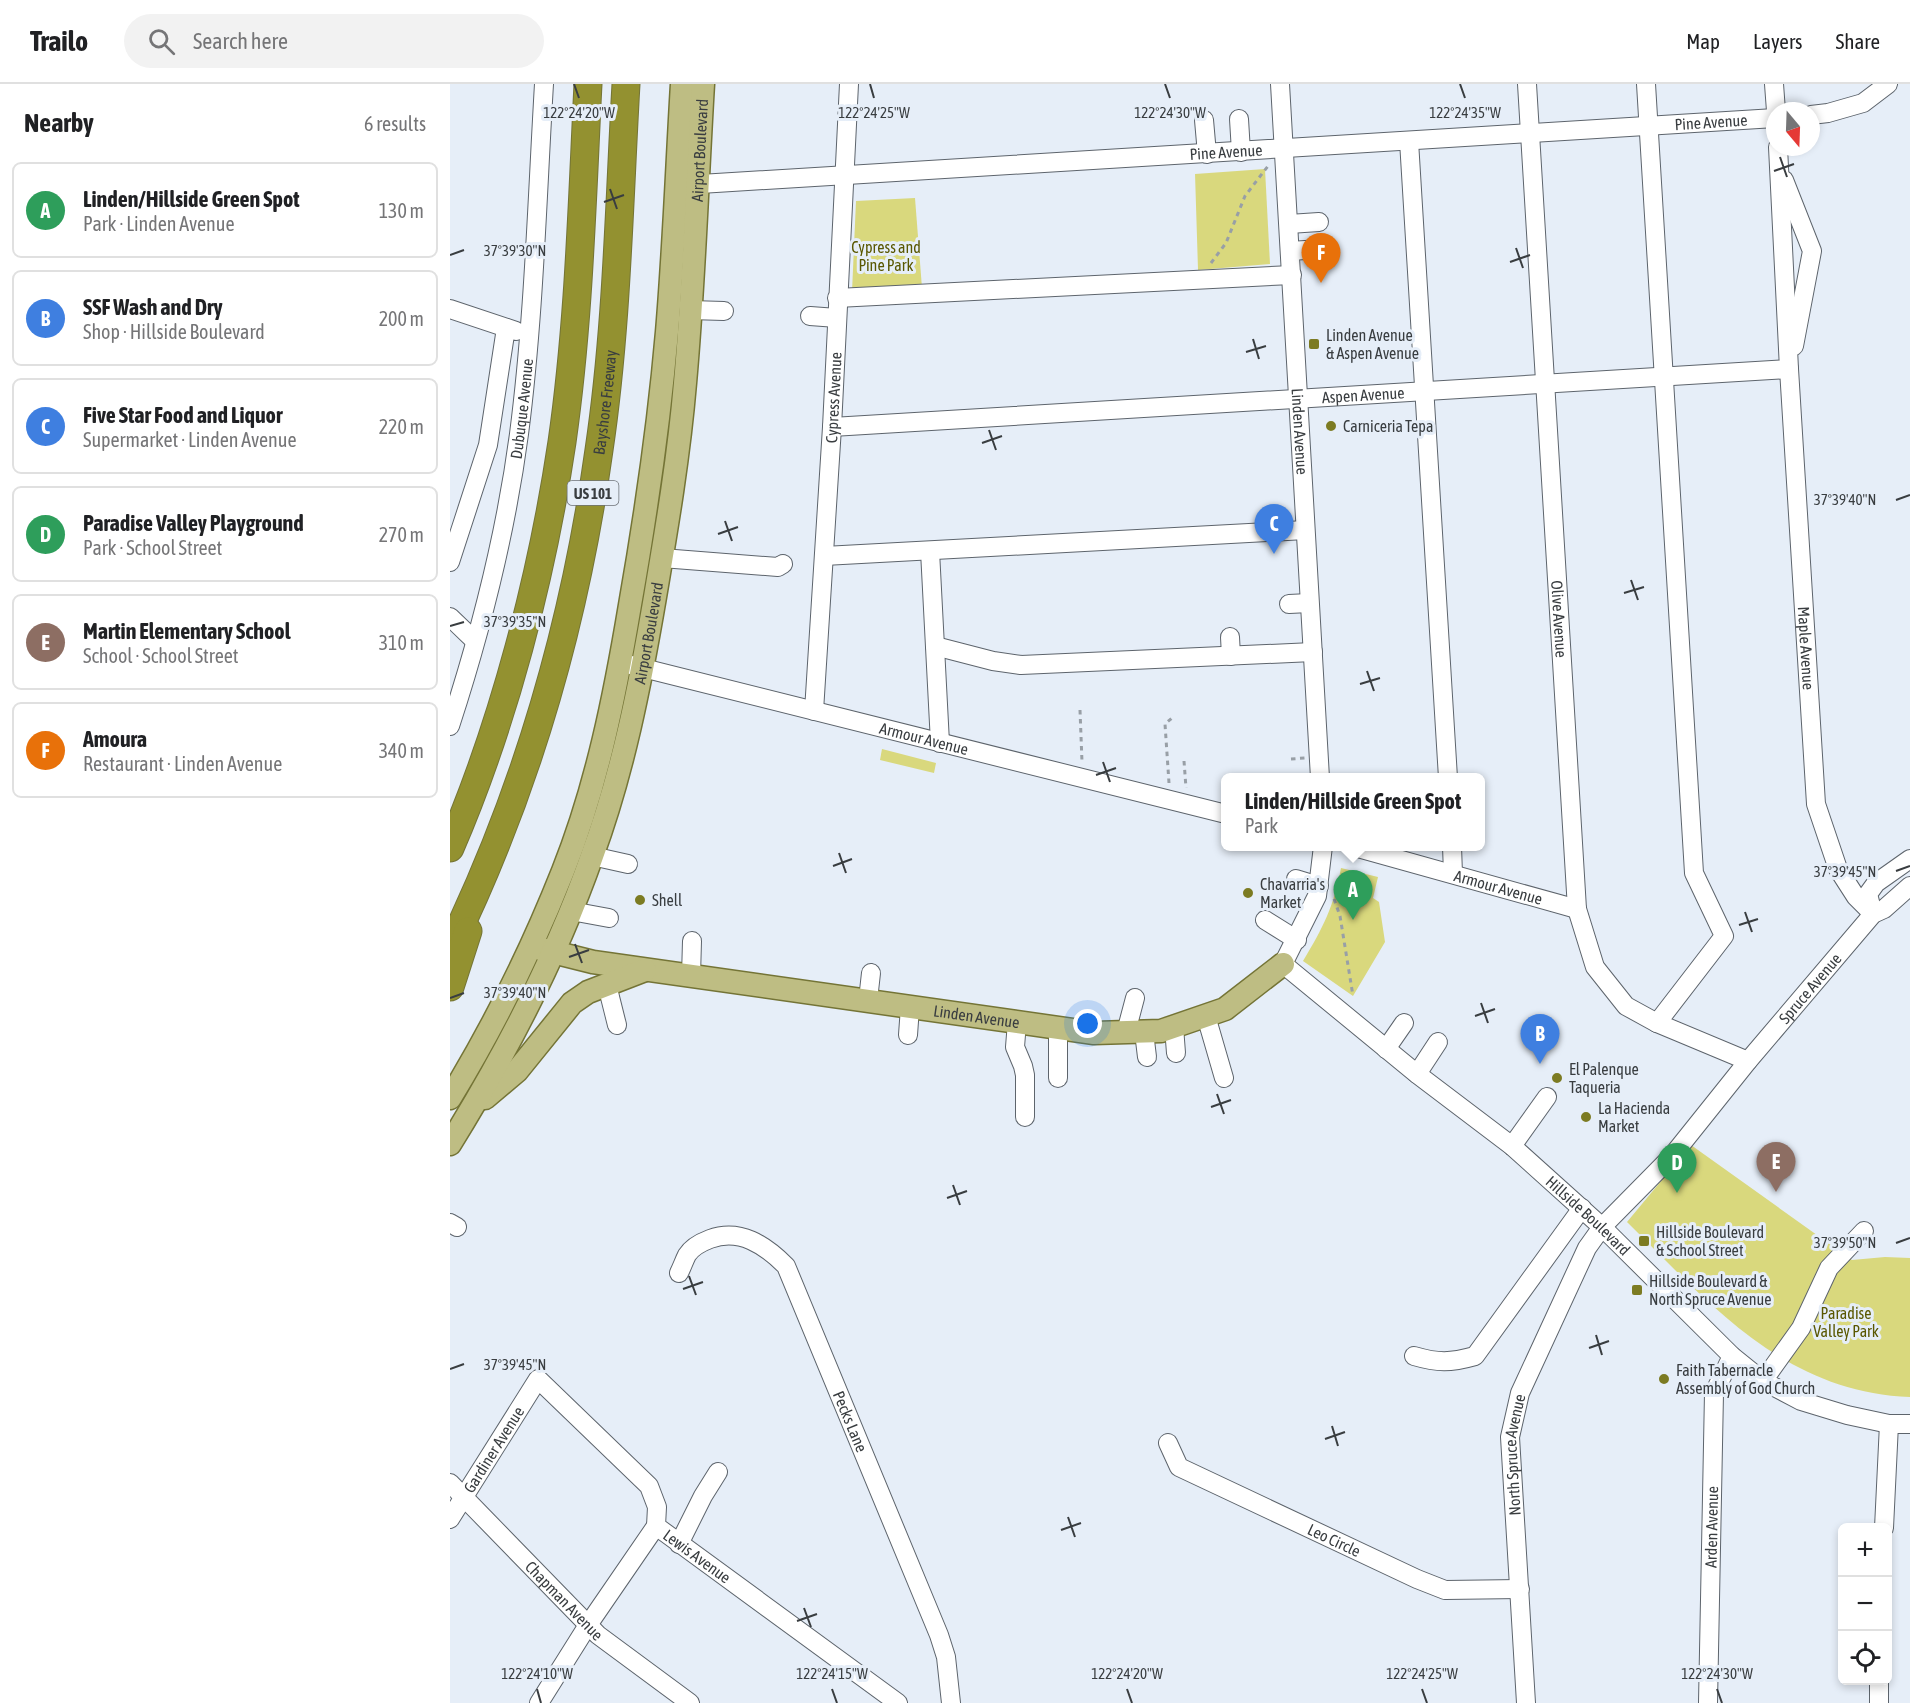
<!DOCTYPE html>
<meta charset="utf-8">
<style>
body{margin:0;font-family:"Asap Condensed",sans-serif;background:#f2f2f2;color:#202124}
.controls{position:absolute;right:18px;bottom:18px;display:grid;overflow:hidden;border-radius:9px;box-shadow:0 3px 9px #0003}
.controls button{width:54px;height:54px;display:grid;place-items:center;padding:0;border:0;border-bottom:2px solid #e0e0e0;background:#fff;color:#202124;font:30px sans-serif}
.compass{position:absolute;left:1316px;top:18px;width:54px;height:54px;border-radius:50%;background:#fff;box-shadow:0 3px 9px #0003;rotate:161deg}
.you{position:absolute;left:638px;top:940px;width:21px;height:21px;margin:-15px;border:4px solid #fff;border-radius:50%;background:#1a73e8;box-shadow:0 0 0 9px #1a73e833}
.badge{display:grid;place-items:center;width:39px;height:39px;border-radius:50%;background:#7c7b22;color:#fff;font-size:20px;font-weight:700}
.pin{position:absolute;translate:-50% -50px;filter:drop-shadow(0 2px 3px #0008)}
.pin::after{content:'';position:absolute;top:32px;width:21px;height:18px;background:inherit;clip-path:polygon(0 0,100% 0,50% 100%)}
.popup{position:absolute;left:771px;top:689px;width:264px;height:78px;box-sizing:border-box;display:grid;place-content:center;border-radius:9px;background:#fff;filter:drop-shadow(0 2px 4px #0005);font-size:20px;white-space:nowrap;color:#757577}
.popup b{font-size:22px;color:#202124}
.popup::after{content:'';position:absolute;left:50%;top:100%;margin-left:-12px;border:12px solid transparent;border-top-color:#fff}
.list{margin:0;padding:0;list-style:none}
h2{display:flex;justify-content:space-between;align-items:center;height:78px;margin:0;padding:0 24px;font-size:26px}
h2 small{font-size:20px;font-weight:400;color:#757577}
.list li{display:grid;grid-template-columns:39px 1fr auto;gap:18px;align-items:center;box-sizing:border-box;height:96px;margin:0 12px 12px;padding:0 12px;border:2px solid #e0e0e0;border-radius:9px}
.list b{display:block;font-size:22px;white-space:nowrap}
.list p{margin:0;font-size:20px;white-space:nowrap;color:#757577}
.list em{font-size:20px;font-style:normal;color:#757577}
.icon{flex:none;width:33px;height:33px;fill:none;stroke:currentColor;stroke-width:2;stroke-linecap:round;stroke-linejoin:round}
.map{position:relative;flex:none;width:1460px;height:1619px;overflow:hidden}
header{display:flex;align-items:center;gap:36px;box-sizing:border-box;height:84px;padding:0 30px;background:#fff;border-bottom:2px solid #e0e0e0}
header strong{font-size:28px}
nav{display:flex;gap:33px;margin-inline-start:auto;font-size:21px}
.search{width:420px;height:54px;background:#f2f2f2;display:flex;align-items:center;gap:15px;box-sizing:border-box;padding:0 21px;border-radius:33px;color:#757577;font-size:22px}
main{display:flex}
aside{flex:1;background:#fff}
.map>svg:first-child{display:block}
.green{fill:#d9d87d}
.lines{fill:none;stroke-linecap:round;stroke-linejoin:round}
.minor-casing{stroke:#5d646c;stroke-width:20}
.major-casing{stroke:#747436;stroke-width:25}
.highway-casing{stroke:#747436;stroke-width:29}
.path{stroke:#989fa6;stroke-width:3;stroke-dasharray:4.5 4.5;stroke-linecap:butt}
.minor{stroke:#fff;stroke-width:18}
.major{stroke:#bebd83;stroke-width:22}
.highway{stroke:#939130;stroke-width:27}
.ticks{fill:none;stroke:#393d40;stroke-width:2}
.poi-dot{fill:#7c7b22;stroke:#e6eef8;stroke-width:2}
.labels{text-anchor:middle;dominant-baseline:central;stroke-width:6;stroke-linejoin:round;paint-order:stroke}
.shield{fill:#e6eef8;stroke:#6d7277;stroke-width:1.5}
.shield-label{font-size:15px;font-weight:bold;fill:#393d40}
.street-label{font-size:16px;fill:#393d40;stroke:#e6eef8}
.park-label{font-size:16px;fill:#595701;stroke:#e6eef8}
.poi-label{font-size:16px;fill:#393d40;stroke:#e6eef8;text-anchor:start}
.ticks-label{font-size:15px;text-anchor:middle;fill:#393d40;stroke:#e6eef8;stroke-width:6;stroke-linejoin:round;paint-order:stroke}
</style>
<header>
<strong>Trailo</strong>
<div class="search"><svg class="icon" aria-label="search" viewBox="0 0 24 24"><circle cx="10" cy="10" r="6"/><path d="M15 15l6 6"/></svg>Search here</div>
<nav><a>Map</a><a>Layers</a><a>Share</a></nav>
</header>
<main>
<aside>
<h2>Nearby<small>6 results</small></h2>
<ul class="list">
<li><span class="badge" style="background:#2e9e5b">A</span><div><b>Linden/Hillside Green Spot</b><p>Park · Linden Avenue</p></div><em>130 m</em></li>
<li><span class="badge" style="background:#3f7fe0">B</span><div><b>SSF Wash and Dry</b><p>Shop · Hillside Boulevard</p></div><em>200 m</em></li>
<li><span class="badge" style="background:#3f7fe0">C</span><div><b>Five Star Food and Liquor</b><p>Supermarket · Linden Avenue</p></div><em>220 m</em></li>
<li><span class="badge" style="background:#2e9e5b">D</span><div><b>Paradise Valley Playground</b><p>Park · School Street</p></div><em>270 m</em></li>
<li><span class="badge" style="background:#8d6e63">E</span><div><b>Martin Elementary School</b><p>School · School Street</p></div><em>310 m</em></li>
<li><span class="badge" style="background:#e8710a">F</span><div><b>Amoura</b><p>Restaurant · Linden Avenue</p></div><em>340 m</em></li>
</ul>
</aside>
<div class="map">
<svg width="1460" height="1619" viewBox="0 0 1460 1619">
<rect width="100%" height="100%" fill="#e6eef8"/>
<g class="green">
<polygon points="815,85 820,180 748,186 745,90"/>
<polygon points="465,114 472,204 402,208 406,117"/>
<polygon points="432,665 486,679 484,689 430,676"/>
<path d="M891 784 928 793 923 814 929 818 935 858 903 912 853 877C873 844 884 822 891 784Z"/>
<path d="M1241 1061 1402 1176 1435 1173 1460 1174V1313C1334 1308 1260 1220 1177 1138Z"/>
</g>
<g class="lines">
<g class="minor-casing">
<g id="minor">
<path id="s1" d="M830 0 870 694"/>
<path id="s2" d="M1077 0 1127 825 1145 883 1176 922 1207 939 1298 977"/>
<polyline points="1196,0 1244,789 1274,852 1207,939"/>
<polyline points="1324,0 1326,27"/>
<polyline points="1361,31 1378,29 1413,19 1438,0"/>
<polyline points="789,35 791,68"/>
<polyline points="754,36 757,70"/>
<polyline points="959,57 998,694"/>
<path id="s3" d="M1328 63 1339 285 1366 720 1388 785 1406 813 1423 830"/>
<polyline points="1334,96 1362,167 1344,262"/>
<path id="s4" d="M234 101 1325 34"/>
<polyline points="839,140 869,138"/>
<polyline points="840,167 871,165"/>
<polyline points="387,214 842,191"/>
<polyline points="0,225 66,247"/>
<polyline points="240,226 274,227"/>
<polyline points="360,232 387,234"/>
<path id="s5" d="M382 343 1339 285"/>
<polyline points="480,467 490,659"/>
<polyline points="374,472 855,446"/>
<polyline points="212,474 328,483 333,480"/>
<polyline points="0,478 38,361 56,244"/>
<polyline points="839,520 859,519"/>
<polyline points="0,533 25,557"/>
<polyline points="780,553 781,572"/>
<polyline points="485,562 543,577 571,581 863,568"/>
<path id="s6" d="M181 581 776 730"/>
<path id="s7" d="M364 627 382 343 399 0"/>
<path id="s8" d="M0 642C31 547 56 448 69 350 84 234 87 117 94 0"/>
<path id="s9" d="M873 762 867 812 833 880 967 990 1062 1062 1152 1143 1282 1272 1313 1297 1351 1317 1397 1331 1439 1340H1460"/>
<path id="s10" d="M901 762 1127 825"/>
<polyline points="1002,762 1003,790"/>
<polyline points="142,772 178,780"/>
<polyline points="846,795 869,802"/>
<polyline points="121,827 159,834"/>
<polyline points="1423,830 1418,810 1426,799 1460,775"/>
<polyline points="815,836 847,856"/>
<polyline points="241,892 242,857"/>
<polyline points="157,901 167,941"/>
<polyline points="418,916 421,889"/>
<polyline points="756,932 774,994"/>
<polyline points="567,938 565,963 573,982 575,991 575,1033"/>
<polyline points="724,943 726,969"/>
<polyline points="608,944 608,994"/>
<polyline points="676,948 685,914"/>
<polyline points="694,948 697,973"/>
<polyline points="458,951 460,923"/>
<polyline points="936,965 954,939"/>
<polyline points="967,990 988,958"/>
<polyline points="1062,1062 1097,1013"/>
<polyline points="0,1139 7,1143"/>
<path id="s11" d="M229 1189C232 1183 234 1177 237 1171 242 1163 252 1158 260 1155 290 1144 315 1161 336 1182L489 1551 496 1573 501 1619"/>
<path d="M964 1272C988 1279 1000 1279 1025 1272L1132 1124"/>
<polyline points="1313,1297 1351,1244 1379,1184 1414,1147"/>
<path id="s12" d="M718 1359 729 1383 967 1495 995 1506 1070 1505"/>
<path id="s13" d="M0 1399 148 1551 240 1619"/>
<path id="s14" d="M0 1435 88 1295 199 1402 207 1423 206 1442 448 1619"/>
<polyline points="1434,1444 1439,1340"/>
<polyline points="229,1460 253,1412 268,1388"/>
<polyline points="89,1619 138,1541 206,1442"/>
<path id="s15" d="M1076 1619 1060 1353 1070 1309 1137 1164 1152 1143 1222 1072 1298 977 1423 830 1434 825 1460 802"/>
<path id="s16" d="M1258 1619 1264 1309 1282 1272"/>
<polyline points="1429,1619 1429,1596"/>
</g>
</g>
<g class="major-casing">
<g id="major">
<path id="s17" d="M91 865 143 878 644 949 711 947 775 925 833 880"/>
<path d="M0 1014C44 942 82 865 113 787 147 702 165 611 180 521 196 430 209 340 217 248 224 166 227 83 232 0"/>
<polyline points="35,1014 67,987 122,919 138,908 195,886"/>
<path id="s18" d="M0 1060C57 968 106 874 142 772 173 688 190 601 205 513 217 442 229 371 235 299 244 200 247 100 253 0"/>
</g>
</g>
<g class="highway-casing">
<g id="highway">
<path d="M0 764C54 639 92 492 112 358 129 240 132 119 138 0"/>
<path id="s19" d="M0 864C76 708 125 538 149 366 167 245 169 122 176 0"/>
<polyline points="0,903 18,847"/>
</g>
</g>
<g class="path">
<polyline points="761,179 776,159 795,112 818,82"/>
<polyline points="630,626 632,678"/>
<polyline points="841,675 855,674"/>
<polyline points="734,677 736,704"/>
<polyline points="719,699 715,640 722,634"/>
<polyline points="884,815 890,832 903,912"/>
</g>
<use href="#minor" class="minor"/>
<use href="#major" class="major"/>
<use href="#highway" class="highway"/>
</g>
<path class="ticks" d="M124 0 129 14M420 0 424 14M715 0 720 14M1010 0 1015 14M1330 73 1337 93M1324 87 1344 80M160 105 167 125M154 118 174 111M1066 164 1073 184M0 171 14 166M1060 178 1080 171M803 255 809 275M796 268 816 262M539 346 546 366M532 359 552 352M1446 416 1460 411M275 437 282 457M268 450 288 443M1181 496 1188 516M1174 509 1194 503M0 542 14 538M917 587 924 607M910 600 930 594M653 678 660 698M646 691 666 684M389 769 396 789M383 782 402 775M1446 787 1460 782M1295 828 1302 848M1289 841 1308 835M125 860 132 879M119 873 139 866M0 914 14 909M1031 919 1038 939M1025 932 1045 925M767 1010 774 1030M761 1023 781 1016M503 1101 510 1121M497 1114 517 1107M1446 1159 1460 1154M239 1192 246 1211M233 1205 253 1198M1146 1251 1152 1271M1139 1264 1159 1257M0 1285 14 1280M882 1342 888 1362M875 1355 895 1348M618 1433 625 1453M611 1446 631 1439M354 1524 361 1543M347 1537 367 1530M87 1605 91 1619M382 1605 387 1619M677 1605 682 1619M972 1605 977 1619M1267 1605 1272 1619"/>
<g class="poi-dot">
<rect x="858" y="254" width="12" height="12" rx="3"/>
<circle cx="881" cy="342" r="6"/>
<circle cx="798" cy="809" r="6"/>
<circle cx="190" cy="816" r="6"/>
<circle cx="1107" cy="994" r="6"/>
<circle cx="1136" cy="1033" r="6"/>
<rect x="1188" y="1151" width="12" height="12" rx="3"/>
<rect x="1181" y="1200" width="12" height="12" rx="3"/>
<circle cx="1214" cy="1295" r="6"/>
</g>
<g class="labels">
<rect class="shield" x="117.5" y="397" width="51" height="24" rx="4.5"/>
<g class="shield-label">
<text x="143" y="409">US 101</text>
</g>
<g class="street-label">
<text stroke="none"><textPath href="#s4" startOffset="1029">Pine Avenue</textPath></text>
<text stroke="none"><textPath href="#s18" startOffset="1038">Airport Boulevard</textPath></text>
<text stroke="none"><textPath href="#s4" startOffset="543">Pine Avenue</textPath></text>
<text stroke="none"><textPath href="#s5" startOffset="532">Aspen Avenue</textPath></text>
<text stroke="none"><textPath href="#s7" startOffset="314">Cypress Avenue</textPath></text>
<text stroke="none"><textPath href="#s19" startOffset="570">Bayshore Freeway</textPath></text>
<text stroke="none"><textPath href="#s8" startOffset="326">Dubuque Avenue</textPath></text>
<text stroke="none"><textPath href="#s1" startOffset="348">Linden Avenue</textPath></text>
<text stroke="none"><textPath href="#s2" startOffset="536">Olive Avenue</textPath></text>
<text stroke="none"><textPath href="#s18" startOffset="552">Airport Boulevard</textPath></text>
<text stroke="none"><textPath href="#s3" startOffset="502">Maple Avenue</textPath></text>
<text stroke="none"><textPath href="#s6" startOffset="302">Armour Avenue</textPath></text>
<text stroke="none"><textPath href="#s10" startOffset="153">Armour Avenue</textPath></text>
<text stroke="none"><textPath href="#s15" startOffset="814">Spruce Avenue</textPath></text>
<text stroke="none"><textPath href="#s17" startOffset="441">Linden Avenue</textPath></text>
<text stroke="none"><textPath href="#s9" startOffset="522">Hillside Boulevard</textPath></text>
<text stroke="none"><textPath href="#s11" startOffset="302">Pecks Lane</textPath></text>
<text stroke="none"><textPath href="#s14" startOffset="82">Gardiner Avenue</textPath></text>
<text stroke="none"><textPath href="#s15" startOffset="249">North Spruce Avenue</textPath></text>
<text stroke="none"><textPath href="#s16" startOffset="176">Arden Avenue</textPath></text>
<text stroke="none"><textPath href="#s12" startOffset="198">Leo Circle</textPath></text>
<text stroke="none"><textPath href="#s14" startOffset="412">Lewis Avenue</textPath></text>
<text stroke="none"><textPath href="#s13" startOffset="164">Chapman Avenue</textPath></text>
</g>
<g class="park-label">
<text x="436" y="163">Cypress and<tspan x="436" dy="18">Pine Park</tspan></text>
<text x="1396" y="1229">Paradise<tspan x="1396" dy="18">Valley Park</tspan></text>
</g>
<g class="poi-label">
<text x="876" y="251">Linden Avenue<tspan x="876" dy="18">&amp; Aspen Avenue</tspan></text>
<text x="893" y="342">Carniceria Tepa</text>
<text x="810" y="800">Chavarria's<tspan x="810" dy="18">Market</tspan></text>
<text x="202" y="816">Shell</text>
<text x="1119" y="985">El Palenque<tspan x="1119" dy="18">Taqueria</tspan></text>
<text x="1148" y="1024">La Hacienda<tspan x="1148" dy="18">Market</tspan></text>
<text x="1206" y="1148">Hillside Boulevard<tspan x="1206" dy="18">&amp; School Street</tspan></text>
<text x="1199" y="1197">Hillside Boulevard &amp;<tspan x="1199" dy="18">North Spruce Avenue</tspan></text>
<text x="1226" y="1286">Faith Tabernacle<tspan x="1226" dy="18">Assembly of God Church</tspan></text>
</g>
</g>
<g class="ticks-label">
<text x="1015" y="34">122°24'35"W</text>
<text x="129" y="34">122°24'20"W</text>
<text x="424" y="34">122°24'25"W</text>
<text x="720" y="34">122°24'30"W</text>
<text x="65" y="172">37°39'30"N</text>
<text x="1395" y="421">37°39'40"N</text>
<text x="65" y="543">37°39'35"N</text>
<text x="1395" y="793">37°39'45"N</text>
<text x="65" y="914">37°39'40"N</text>
<text x="1395" y="1164">37°39'50"N</text>
<text x="65" y="1286">37°39'45"N</text>
<text x="87" y="1595">122°24'10"W</text>
<text x="382" y="1595">122°24'15"W</text>
<text x="677" y="1595">122°24'20"W</text>
<text x="972" y="1595">122°24'25"W</text>
<text x="1267" y="1595">122°24'30"W</text>
</g>
</svg>
<div class="controls">
<button>+</button>
<button>−</button>
<button><svg class="icon" aria-label="locate" viewBox="0 0 24 24"><circle cx="12" cy="12" r="6"/><path d="M12 2v4M12 18v4M2 12h4M18 12h4"/></svg></button>
</div>
<svg class="compass" viewBox="-18 -18 36 36"><path d="M0-13l5 13h-10z" fill="#e53935"/><path d="M0 13l5-13h-10z" fill="#757577"/></svg>
<div class="you"></div>
<div class="pin badge" style="left:903px;top:836px;background:#2e9e5b">A</div>
<div class="popup"><b>Linden/Hillside Green Spot</b>Park</div>
<div class="pin badge" style="left:1090px;top:980px;background:#3f7fe0">B</div>
<div class="pin badge" style="left:824px;top:470px;background:#3f7fe0">C</div>
<div class="pin badge" style="left:1227px;top:1109px;background:#2e9e5b">D</div>
<div class="pin badge" style="left:1326px;top:1108px;background:#8d6e63">E</div>
<div class="pin badge" style="left:871px;top:199px;background:#e8710a">F</div>
</div>
</main>
